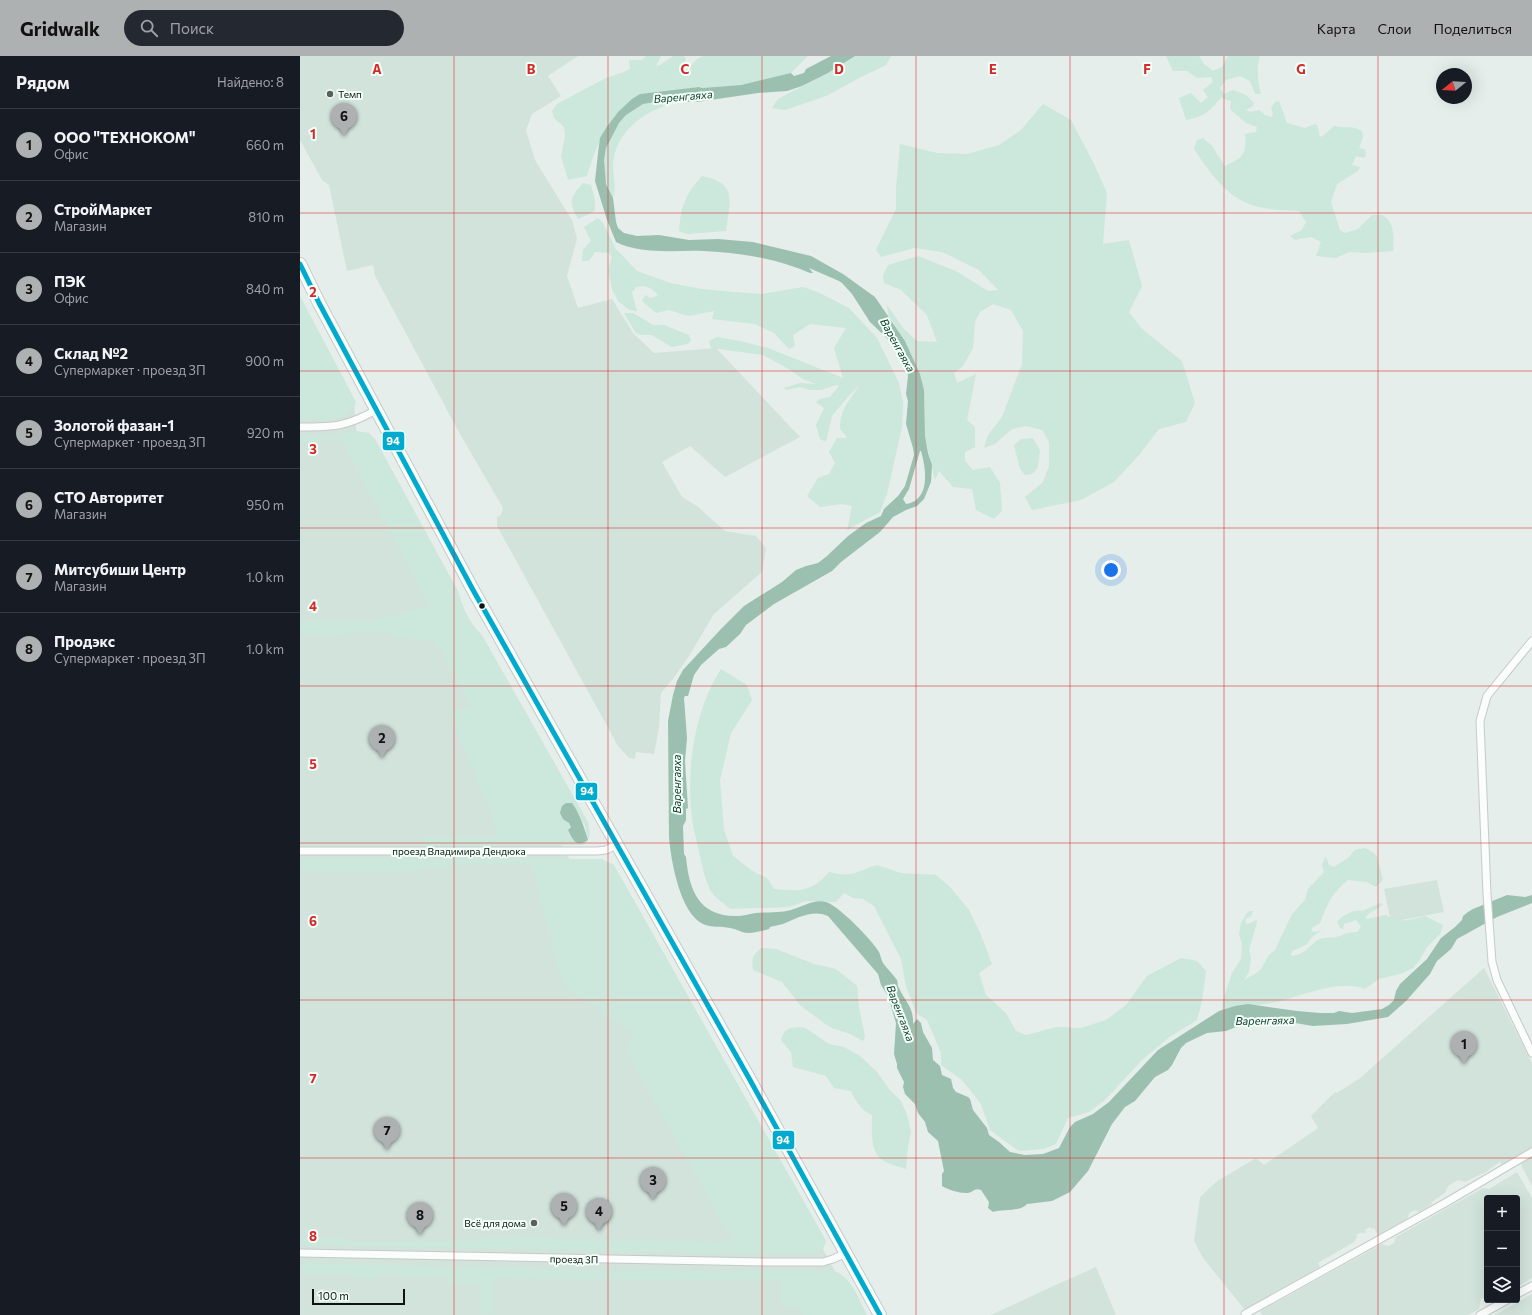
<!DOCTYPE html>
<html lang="ru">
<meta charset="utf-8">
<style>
body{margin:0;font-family:Commissioner,sans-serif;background:#242831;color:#f1f3f6}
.controls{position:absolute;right:12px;bottom:12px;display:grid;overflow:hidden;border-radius:4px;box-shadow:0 4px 16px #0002}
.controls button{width:36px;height:36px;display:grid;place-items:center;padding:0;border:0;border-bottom:1px solid #363941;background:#171b24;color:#f1f3f6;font:20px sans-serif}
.compass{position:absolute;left:1136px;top:12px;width:36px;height:36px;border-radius:50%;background:#171b24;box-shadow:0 4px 16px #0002;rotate:252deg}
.scale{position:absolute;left:12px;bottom:10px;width:93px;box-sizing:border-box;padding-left:4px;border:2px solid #0e1412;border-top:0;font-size:11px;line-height:14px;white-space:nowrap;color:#0e1412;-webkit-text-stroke:3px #f1fff8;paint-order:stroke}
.you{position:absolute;left:811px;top:514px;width:14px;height:14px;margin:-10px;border:3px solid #fff;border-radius:50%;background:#1a73e8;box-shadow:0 0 0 6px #1a73e833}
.badge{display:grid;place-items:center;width:26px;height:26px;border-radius:50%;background:#adb1b2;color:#111;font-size:13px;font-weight:700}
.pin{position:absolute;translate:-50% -33px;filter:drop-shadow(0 1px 2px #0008)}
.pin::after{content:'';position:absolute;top:21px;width:14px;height:12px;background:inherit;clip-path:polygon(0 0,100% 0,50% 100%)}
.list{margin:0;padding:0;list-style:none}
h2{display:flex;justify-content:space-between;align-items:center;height:52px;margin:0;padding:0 16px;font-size:17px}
h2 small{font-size:13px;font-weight:400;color:#9ea1a6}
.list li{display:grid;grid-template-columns:26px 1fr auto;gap:12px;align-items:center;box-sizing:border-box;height:72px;padding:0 16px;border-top:1px solid #363941}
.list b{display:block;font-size:15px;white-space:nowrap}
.list p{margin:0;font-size:13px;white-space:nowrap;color:#9ea1a6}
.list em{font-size:13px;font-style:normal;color:#9ea1a6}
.icon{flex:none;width:22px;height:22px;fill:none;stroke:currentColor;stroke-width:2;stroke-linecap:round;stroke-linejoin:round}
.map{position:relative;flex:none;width:1232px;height:1259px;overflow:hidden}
header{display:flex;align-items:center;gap:24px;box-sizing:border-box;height:56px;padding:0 20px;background:#adb1b2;color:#111}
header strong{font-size:19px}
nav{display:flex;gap:22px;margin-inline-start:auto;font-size:14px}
.search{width:280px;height:36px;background:#242831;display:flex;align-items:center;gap:10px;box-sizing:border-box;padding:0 14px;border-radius:22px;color:#9ea1a6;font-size:15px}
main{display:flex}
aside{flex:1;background:#171b24}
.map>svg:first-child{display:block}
.built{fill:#d2e3dc}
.green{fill:#cce7db;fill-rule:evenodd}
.water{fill:#9bc0b0;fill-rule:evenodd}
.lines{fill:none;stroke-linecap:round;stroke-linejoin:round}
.minor-casing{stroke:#c4cbc8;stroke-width:9}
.trunk-casing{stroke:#c4cbc8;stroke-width:14}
.minor{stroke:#fbfcfc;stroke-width:7}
.trunk{stroke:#fbfcfc;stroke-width:12}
.bus-1-casing{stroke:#f1fff8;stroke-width:8}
.bus-1{stroke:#00a9ce;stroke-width:5}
.grid{fill:none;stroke:#d62828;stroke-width:1;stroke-opacity:0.55}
.poi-dot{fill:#59605e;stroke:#f1fff8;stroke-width:1.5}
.bus-dot{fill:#0e1412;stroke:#f1fff8;stroke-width:1.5}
.labels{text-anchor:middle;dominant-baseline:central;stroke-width:4;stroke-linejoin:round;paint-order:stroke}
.poi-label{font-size:10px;fill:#0e1412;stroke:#f1fff8;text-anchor:start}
.street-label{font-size:10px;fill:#0e1412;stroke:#f1fff8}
.water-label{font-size:11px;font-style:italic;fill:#154030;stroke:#f1fff8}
.grid-label{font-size:13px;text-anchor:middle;font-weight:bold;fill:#d62828;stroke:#f1fff8;stroke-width:4;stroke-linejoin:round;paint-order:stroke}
.line-badge{stroke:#f1fff8;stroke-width:1.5}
.badge-label{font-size:11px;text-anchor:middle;font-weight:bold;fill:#fff}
</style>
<header>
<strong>Gridwalk</strong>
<div class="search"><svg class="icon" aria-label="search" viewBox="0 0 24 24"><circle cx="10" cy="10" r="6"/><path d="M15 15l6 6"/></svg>Поиск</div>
<nav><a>Карта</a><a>Слои</a><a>Поделиться</a></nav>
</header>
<main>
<aside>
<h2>Рядом<small>Найдено: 8</small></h2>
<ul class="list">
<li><span class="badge">1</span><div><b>ООО &quot;ТЕХНОКОМ&quot;</b><p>Офис</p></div><em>660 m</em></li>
<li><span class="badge">2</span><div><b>СтройМаркет</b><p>Магазин</p></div><em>810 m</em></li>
<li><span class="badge">3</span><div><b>ПЭК</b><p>Офис</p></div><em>840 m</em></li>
<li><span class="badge">4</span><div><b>Склад №2</b><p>Супермаркет · проезд 3П</p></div><em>900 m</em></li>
<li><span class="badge">5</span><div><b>Золотой фазан-1</b><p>Супермаркет · проезд 3П</p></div><em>920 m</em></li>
<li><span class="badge">6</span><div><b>СТО Авторитет</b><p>Магазин</p></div><em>950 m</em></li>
<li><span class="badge">7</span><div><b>Митсубиши Центр</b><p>Магазин</p></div><em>1.0 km</em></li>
<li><span class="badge">8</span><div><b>Продэкс</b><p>Супермаркет · проезд 3П</p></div><em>1.0 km</em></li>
</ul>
</aside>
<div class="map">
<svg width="1232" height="1259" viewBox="0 0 1232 1259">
<rect width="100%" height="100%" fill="#e5eeea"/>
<g class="built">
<polygon points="0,0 278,0 248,20 261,40 232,58 226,74 235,104 272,164 277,183 267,220 278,252 312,243 333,277 354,297 416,292 500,381 425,421 390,390 362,406 382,441 397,450 425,475 456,480 466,492 462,516 414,558 389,600 373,623 361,637 359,671 354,698 336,696 335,703 329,702 318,690 197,470 197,461 201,459 203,452 160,378 75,220 73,209 47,215 29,129 22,124 0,84"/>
<polygon points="0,247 54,348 57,385 193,662 271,806 517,1182 559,1259 0,1259"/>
<polygon points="1137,824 1144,856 1091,866 1084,833"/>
<polygon points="1184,912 1232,1007 1232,1092 1202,1110 1200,1106 1188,1114 1188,1115 1165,1126 1158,1124 1148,1130 1145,1137 1133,1145 1131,1149 1119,1156 1115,1154 1109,1157 1108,1162 1078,1179 1074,1172 1071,1173 1070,1171 1065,1174 1066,1176 1063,1178 1062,1176 1056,1179 1057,1181 1054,1186 1018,1207 1020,1211 945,1254 903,1202 894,1185 900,1141 916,1126 956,1102 964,1109 1018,1072 1011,1060 1035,1036 1037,1037 1060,1022"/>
<polygon points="1232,1099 1232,1130 1222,1111 1221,1106"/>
<polygon points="1217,1116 1232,1142 1232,1222 1217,1231 1217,1142 1187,1142 1187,1240 1181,1243 1179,1253 1168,1259 962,1259 960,1255 1082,1188 1088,1190 1094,1187 1096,1181 1183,1132 1189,1133"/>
<polygon points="796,1211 816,1259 691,1259 749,1232"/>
<polygon points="1232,1238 1232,1259 1195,1259"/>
</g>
<g class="green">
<path d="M346 0H361L356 10 360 9 373 0H383L386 2 382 17C391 13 393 3 403 0H508L491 17 483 20 441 29 402 32 399 31 349 38 345 37C310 54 298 84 287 120L268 124 261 100 265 81 264 71 254 62 252 55 257 48 287 32 306 22 324 16 330 13 329 4H342Z"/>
<polygon points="555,0 591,0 586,9 561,21 526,40 485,54 472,52 478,43 528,17"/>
<path d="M866 0H899L904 8 913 15 922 11 928 0H960C956 10 958 28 961 38H955L950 25 940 20 926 24 920 32 924 38 933 34 946 39 954 47 953 50 946 54 950 56 959 54 965 59 972 61 973 58 971 52 975 46 979 45 987 67 1005 72 1015 68 1017 69 1020 81 1024 79 1034 70C1046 73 1052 69 1062 75L1063 81 1059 92 1065 93 1066 99 1064 102 1056 100 1052 109 1060 111 1058 115 1037 128 1031 146 1040 174 1045 177 1058 173 1072 159C1074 159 1079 159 1082 159 1095 165 1094 183 1093 195L1067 197 1049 196 1036 202 1016 200 1021 186 1011 181 995 184 990 180 1002 174 1006 166 999 155C986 154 971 154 959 151 928 144 911 118 894 93L897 84 903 82 912 90 925 110C943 102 947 98 945 78L956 76 957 71 946 67 930 53 931 45 921 42C908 56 906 60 886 64L879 42 891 37 901 47 908 41 903 34 913 26 911 21 897 22 887 15H873Z"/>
<path d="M371 45 368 49C341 56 314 80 313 109 313 122 317 129 313 142 307 130 302 118 304 104 306 82 322 56 343 48 352 45 361 45 371 45Z"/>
<polygon points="743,48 771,64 793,106 807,137 803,188 829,184 842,230 829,256 842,273 882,305 895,347 886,366 859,373 839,399 814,426 781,444 732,454 725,441 743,426 749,410 749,386 742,374 726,370 712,373 695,388 684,392 688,379 702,361 722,308 723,275 711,254 693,248 680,256 675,266 673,292 663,310 654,317 657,327 676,318 667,364 675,371 675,391 665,396 665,405 673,414 690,411 700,427 702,455 694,463 676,454 672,433 653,431 639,415 635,424 625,380 624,334 620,318 605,285 588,258 587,249 604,273 617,285 637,286 627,259 601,234 584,227 583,220 588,209 618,200 656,215 688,235 698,234 679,214 642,196 614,192 581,201 576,194 596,153 596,133 600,88 637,97 667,98 699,89 721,74"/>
<path d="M402 120C438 127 430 146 426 175L388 178 379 175C381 150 385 139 402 120Z"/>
<path d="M283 127 291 129 295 144V153L293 156 278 163C268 145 270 142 283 127Z"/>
<path d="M298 162 303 167 316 193 337 215 370 227 402 233 434 236 462 238 503 231 520 237 549 252 577 282 599 327 603 347 602 371 587 438 580 456 547 474 552 450 542 448 520 451 507 440 518 422 529 418 535 407 529 396 537 382H546V380L540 373C540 352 550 345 560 328L546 343 532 360 526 386 520 383 516 369 524 352 516 346 520 343 530 341 539 330 536 329 521 334H509L500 331 486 334 484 332 500 327 517 328 503 323 487 312 463 299 411 292 409 285 417 281 440 285 468 292 543 322 534 292 546 272 510 268 493 279 495 290 489 293 474 277 455 268 412 263 414 255 388 260 369 254 356 257 342 245 345 239 351 242 358 239C351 231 346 229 336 231L332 236 337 255 329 254 318 245 312 233 308 214 312 201 309 197 295 196 289 205H282L283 194 291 185 284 171Z"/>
<path d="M0 240 56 346C50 368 17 363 0 363Z"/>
<polygon points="324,257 333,257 353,269 364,269 389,279 391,284 388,288 372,291 352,279 342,279 336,277"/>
<path d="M56 375 69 377 75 383 158 535C163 552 169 567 182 579L288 766C290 776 292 782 283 789L121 790V781H195L196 770 149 655 172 652 136 586 95 580 78 575 39 579H0V565H74L129 550 43 386 35 384 0 387V379L26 380ZM277 754 285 770 288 785 271 771 269 767Z"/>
<path d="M733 382 740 394C738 407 740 419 725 419L720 413 714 389 721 383Z"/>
<path d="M421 613 447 629 452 644 431 677 420 724 424 773 433 800 454 816 467 822 474 833C499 835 511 837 529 816 552 822 556 816 577 809L601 817 636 819 651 832 669 854 681 879 692 908 679 917 686 939 706 957 716 975 726 979 757 971 781 972 806 964 826 949 847 920 881 902 897 905 906 915 902 945 897 964 868 982 842 1004 805 1044 789 1056 768 1062 756 1088 744 1093 719 1095 690 1074 681 1048 662 1024 641 1009V997L627 964 616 957 606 930 601 903 574 850 563 843 553 842 544 837 536 846 506 845 489 851 430 853C424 847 414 841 410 834 403 818 401 803 397 787 396 781 394 775 393 769 385 719 393 656 421 613Z"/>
<path d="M1065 792 1074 797 1077 801 1083 824 1076 831 1067 826 1048 824C1031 838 1028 847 1020 867L1013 871 1011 875 1015 876 1022 874 1012 881 1006 889 992 895 991 899 992 900C1005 898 1008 891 1018 884 1025 880 1029 883 1036 881 1045 879 1046 876 1057 876L1061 871 1056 864 1044 868 1043 873 1040 872 1037 866C1043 859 1055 853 1062 855L1081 847 1083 848C1078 854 1069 855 1065 862L1067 863 1086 859C1102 868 1107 864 1125 860L1143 869 1140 878 1127 891 1119 905 1113 912 1103 917 1079 923 1065 933C1037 922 999 942 971 947 954 950 938 949 922 954L923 944 932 917 941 903 942 888 939 878 941 867 947 857 950 855H953L951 860 946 863 945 866 948 868 956 864 957 866 949 894 951 902 949 916 944 924 955 918 961 913 969 899 975 894 992 858 1005 844 1008 833 1024 816 1022 809 1025 801H1026L1029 809 1034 811 1048 802 1055 794Z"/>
<polygon points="0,803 302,803 314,809 524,1181 526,1185 523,1193 514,1197 460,1198 0,1189 0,1182 46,1182 49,1185 182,1185 182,1180 363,1185 433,1186 328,998 332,976 263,930 231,808 173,807 139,812 124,812 123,814 110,815 0,815"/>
<path d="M461 892 476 893 514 908 536 913 557 930 559 952 565 980 563 985 550 978 532 972 524 967 501 950 482 926 453 914C451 903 453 899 461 892Z"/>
<path d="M498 971 505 972 513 977 529 988 544 991 560 1000 577 1016 589 1033 601 1045 607 1059 611 1076 608 1090 606 1113C598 1110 586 1108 580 1102 570 1092 572 1072 572 1059 561 1054 556 1046 551 1035L534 1032 526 1020 493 1011 491 996 481 984C484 974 487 972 498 971Z"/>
<path d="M0 1207 278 1214 534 1215C552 1221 559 1244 567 1259H502L497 1250H482V1225L193 1222V1258H180V1229L147 1228 146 1220 77 1219V1222H53V1218H0Z"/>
</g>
<g class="water">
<path d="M531 0H555L528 17 502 30 487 35 458 37 397 46 361 45 343 48 326 59 319 67 306 92 304 104 306 128 313 142 316 166 318 172 324 177 337 180 359 179 389 184 418 183 453 186 511 200 543 218 575 241 605 285 620 318 624 334 625 380 628 397 632 409 631 426 624 443 617 450 606 454 593 461 580 476 541 506 532 515 474 548 446 569 440 578 426 591 419 593 401 609 394 619 388 640H385L384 642 387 682 385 705 388 752 386 753V764L383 770 384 798 386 801C389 834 399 861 437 860 443 860 449 858 455 857 467 856 480 857 491 854 503 851 513 843 526 846 539 850 572 884 579 896 581 900 581 904 583 907 587 913 593 918 597 924 598 926 597 929 599 932 605 946 614 951 613 968L617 963 621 967 623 976 632 992 633 1004 640 1010 642 1019 651 1023 653 1032 656 1036 668 1041 670 1043 673 1054 687 1072 689 1079 699 1086 710 1096 725 1099 743 1098 759 1092 770 1071 775 1066 793 1058 809 1046 858 994 919 955 935 950 948 948 997 955 1020 957H1034L1039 955 1052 957 1082 953 1089 949 1094 944 1096 935 1100 928 1127 903 1141 882 1155 871 1162 864 1163 860 1168 856 1173 853 1207 839 1225 841 1232 839V847L1197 861 1157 883 1151 893 1137 905 1130 918 1106 945 1088 961 1047 968 1013 970 995 967 941 969 926 975 907 977 886 987 881 992 872 1009 868 1014 855 1021 835 1045 825 1051 812 1068 788 1115 770 1136 752 1145 727 1148C720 1156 703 1153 693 1156L688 1152 689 1146 681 1134C674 1131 673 1137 666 1137 658 1137 649 1134 642 1130V1118L644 1115 638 1085 628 1076 625 1066 618 1057 615 1048 605 1038 603 1031 604 1026 597 1012V1008L594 998 596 967 588 940 581 929 578 918 528 860C513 853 497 862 483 868L470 871 469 873C461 875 450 879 442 876 438 874 435 873 430 872 421 870 412 872 403 868 380 857 371 805 369 781L368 665 373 639 377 625 383 614 421 573 444 550 482 526 496 514 506 510 518 507 527 500 548 480 566 467 581 460 584 453 598 440 605 430 614 399 613 392 606 368 608 345 606 338 608 320 606 312 595 290 570 266 552 238 542 227 539 225 509 212 513 217H510C476 202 441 197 403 195 375 194 342 199 316 186L307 164 295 125 298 97 300 82 306 72 318 56 332 43 340 38 399 31 402 32 441 29 491 17 494 20 504 17 506 13ZM620 395H621C626 412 631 444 606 448L603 443 609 433Z"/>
<path d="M266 747H272C280 758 284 771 288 784 276 792 273 784 268 774L271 771 269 767 263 763 260 757 262 750Z"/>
</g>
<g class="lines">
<g class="minor-casing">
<g id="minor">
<path d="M0 371C34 371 46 371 76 354"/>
<polyline points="1232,585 1187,640 1180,665 1187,838 1192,906 1197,924 1232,997"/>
<polyline points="0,795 297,795 306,794 316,789"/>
<polyline points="0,1197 465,1206 523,1206 533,1203 546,1197"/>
<polyline points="1217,1238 1232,1230"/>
<polyline points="945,1259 945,1258 1145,1147 1232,1096"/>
<polyline points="1180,1259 1207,1244"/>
</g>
</g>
<g class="trunk-casing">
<polyline id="trunk" points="0,208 19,247 173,534 450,1024 580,1259"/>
</g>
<use href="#minor" class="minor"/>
<use href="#trunk" class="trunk"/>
<g class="bus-1-casing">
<polyline id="bus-1" points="0,208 19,247 173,534 450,1024 580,1259"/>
</g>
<use href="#bus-1" class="bus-1"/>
</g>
<path class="grid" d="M154 0V1259M308 0V1259M462 0V1259M616 0V1259M770 0V1259M924 0V1259M1078 0V1259M0 157H1232M0 315H1232M0 472H1232M0 630H1232M0 787H1232M0 944H1232M0 1102H1232"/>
<g class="poi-dot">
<circle cx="30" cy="38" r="4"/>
<circle cx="234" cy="1167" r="4"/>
</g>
<circle class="bus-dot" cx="182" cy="550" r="3.5"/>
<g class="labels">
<g class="poi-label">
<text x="38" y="38">Темп</text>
<text x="226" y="1167" text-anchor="end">Всё для дома</text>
</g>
<g class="street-label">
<text x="159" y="795">проезд Владимира Дендюка</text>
<text transform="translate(274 1203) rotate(1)">проезд 3П</text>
</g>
<g class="water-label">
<text transform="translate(383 40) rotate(-5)">Варенгаяха</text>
<text transform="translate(598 289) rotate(61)">Варенгаяха</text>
<text transform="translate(376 728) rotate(-90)">Варенгаяха</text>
<text transform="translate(601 957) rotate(69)">Варенгаяха</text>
<text transform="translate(965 964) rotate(-1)">Варенгаяха</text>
</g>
</g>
<g class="grid-label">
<text x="77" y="18">A</text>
<text x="231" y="18">B</text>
<text x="385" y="18">C</text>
<text x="539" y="18">D</text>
<text x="693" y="18">E</text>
<text x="847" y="18">F</text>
<text x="1001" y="18">G</text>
<text x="13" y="83">1</text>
<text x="13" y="241">2</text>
<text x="13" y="398">3</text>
<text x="13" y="555">4</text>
<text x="13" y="713">5</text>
<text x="13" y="870">6</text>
<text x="13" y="1027">7</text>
<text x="13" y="1185">8</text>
</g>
<g class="line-badge">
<rect x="82" y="375" width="23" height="20" rx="4" fill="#00a9ce"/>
<rect x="275" y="726" width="23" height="19" rx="4" fill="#00a9ce"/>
<rect x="472" y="1074" width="23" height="20" rx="4" fill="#00a9ce"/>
</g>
<g class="badge-label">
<text x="93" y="389">94</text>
<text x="287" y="739">94</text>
<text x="483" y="1088">94</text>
</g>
</svg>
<div class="controls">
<button>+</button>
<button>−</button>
<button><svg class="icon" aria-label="layers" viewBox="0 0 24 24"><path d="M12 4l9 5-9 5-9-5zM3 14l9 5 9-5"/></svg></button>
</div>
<svg class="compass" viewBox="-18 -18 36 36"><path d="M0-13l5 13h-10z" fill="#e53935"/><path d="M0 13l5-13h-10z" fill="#9ea1a6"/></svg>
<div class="scale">100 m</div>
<div class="you"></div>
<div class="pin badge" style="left:1164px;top:1008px">1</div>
<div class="pin badge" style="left:82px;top:702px">2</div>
<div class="pin badge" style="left:353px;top:1144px">3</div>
<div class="pin badge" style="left:299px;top:1175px">4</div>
<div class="pin badge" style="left:264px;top:1170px">5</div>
<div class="pin badge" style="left:44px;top:80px">6</div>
<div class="pin badge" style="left:87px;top:1094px">7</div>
<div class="pin badge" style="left:120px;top:1179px">8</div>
</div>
</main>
